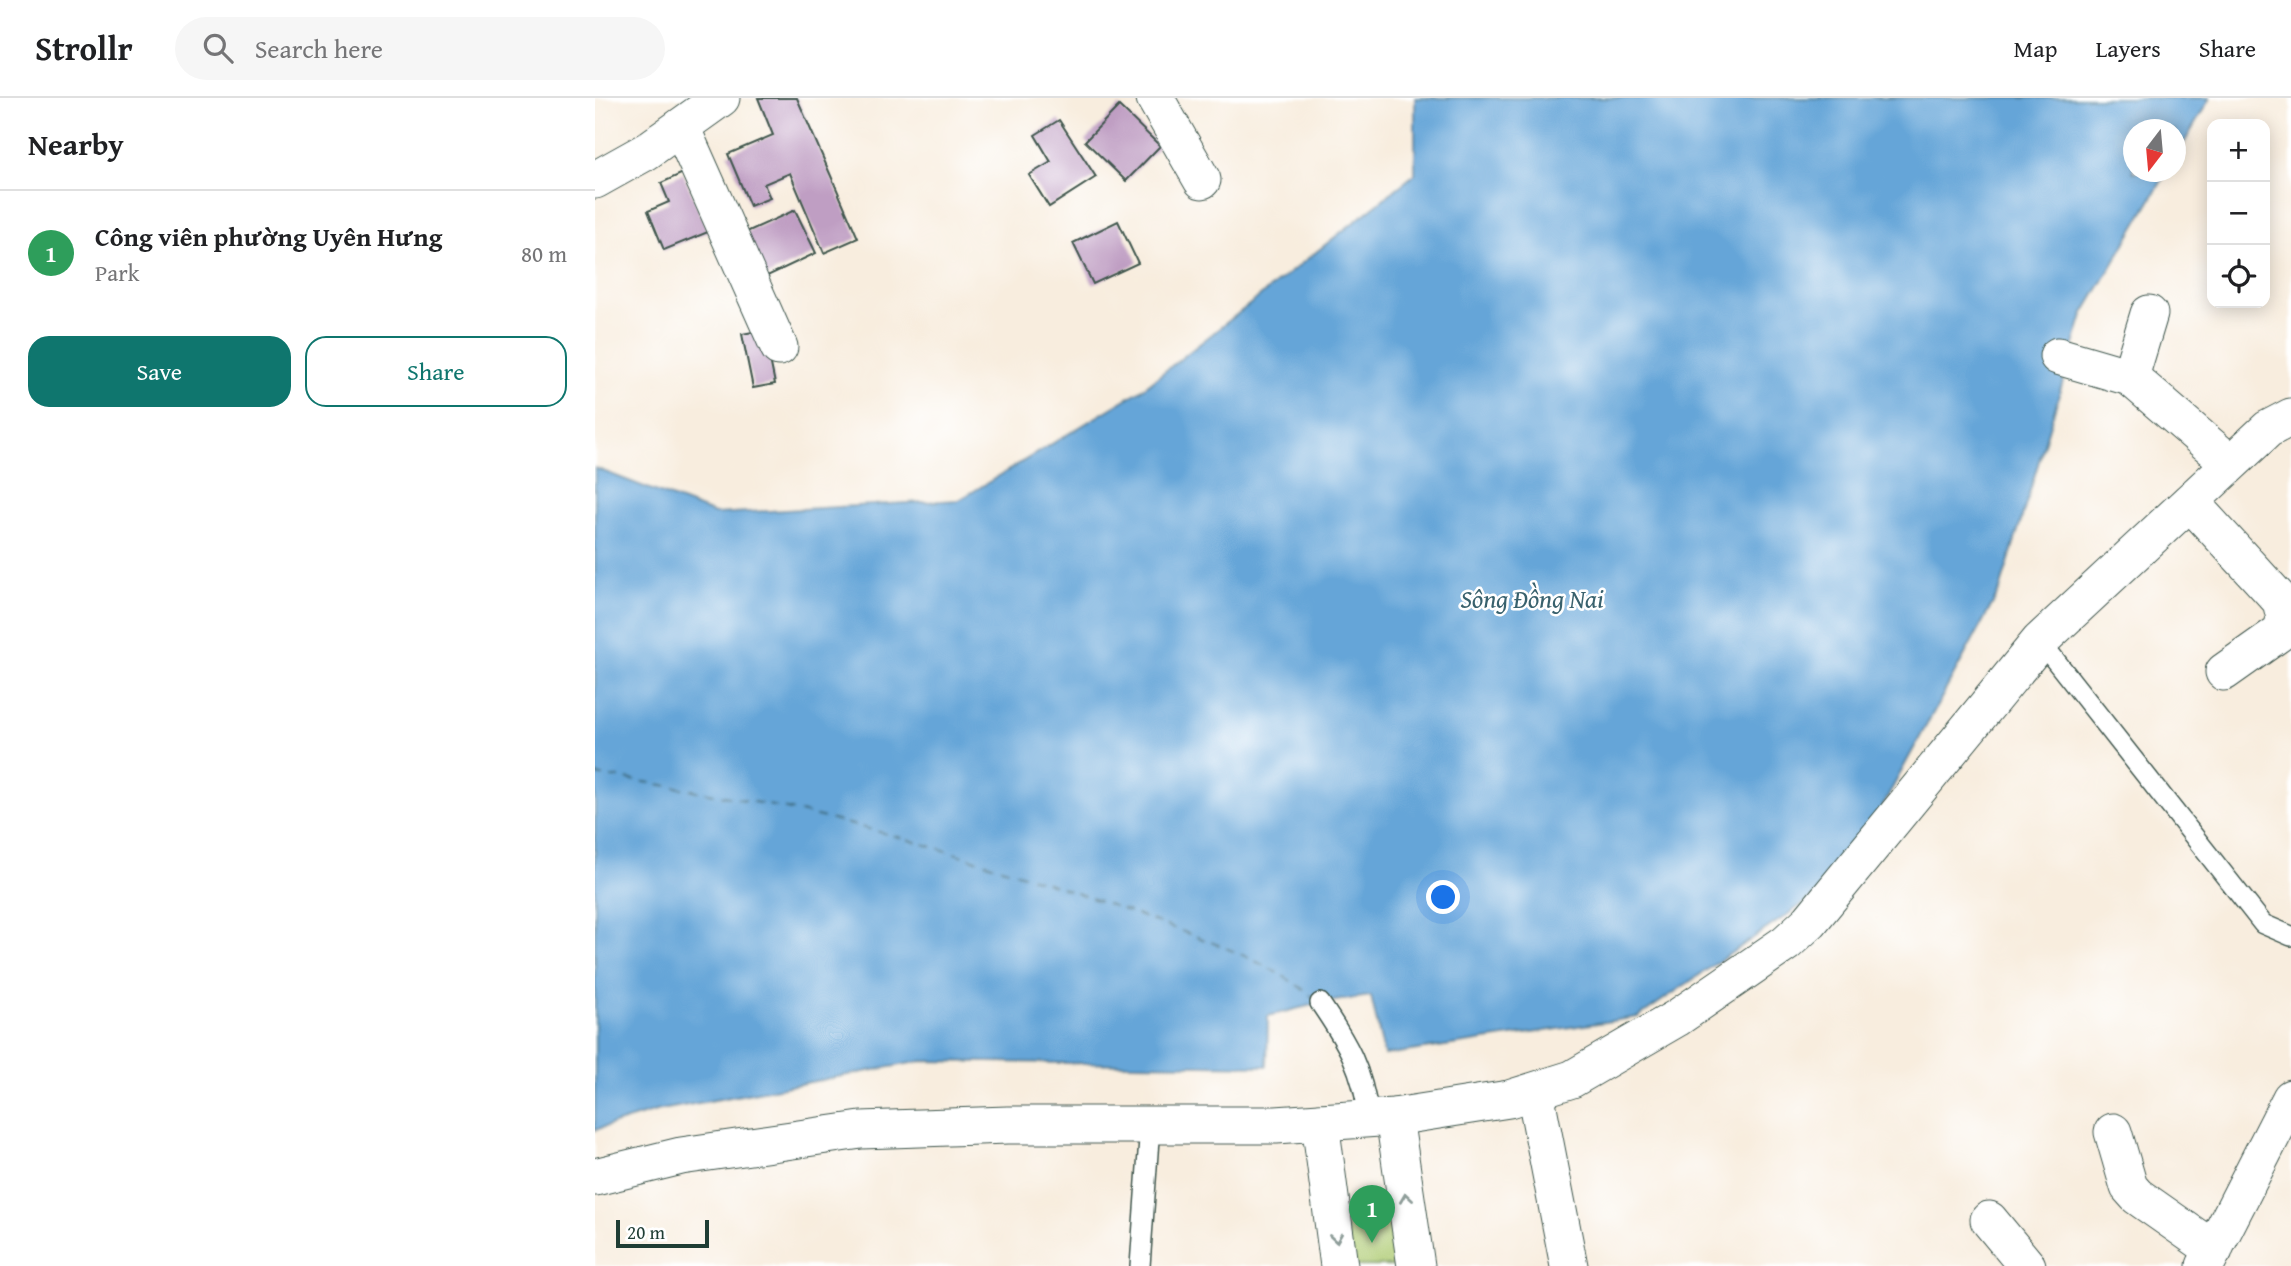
<!DOCTYPE html>
<meta charset="utf-8">
<style>
body{margin:0;font-family:"Gentium Book Plus",serif;background:#f6f6f6;color:#202124}
.controls{position:absolute;right:21px;top:21px;display:grid;overflow:hidden;border-radius:14px;box-shadow:0 4px 18px #0003}
.controls button{width:63px;height:63px;display:grid;place-items:center;padding:0;border:0;border-bottom:2px solid #e0e0e0;background:#fff;color:#202124;font:35px sans-serif}
.compass{position:absolute;left:1528px;top:21px;width:63px;height:63px;border-radius:50%;background:#fff;box-shadow:0 4px 18px #0003;rotate:196deg}
.scale{position:absolute;left:21px;bottom:18px;width:93px;box-sizing:border-box;padding-left:7px;border:4px solid #1f3d34;border-top:0;font-size:19px;line-height:24px;white-space:nowrap;color:#1f3d34;-webkit-text-stroke:5px #fff;paint-order:stroke}
.you{position:absolute;left:849px;top:800px;width:24px;height:24px;margin:-18px;border:5px solid #fff;border-radius:50%;background:#1a73e8;box-shadow:0 0 0 10px #1a73e833}
.badge{display:grid;place-items:center;width:46px;height:46px;border-radius:50%;background:#0f766e;color:#fff;font-size:23px;font-weight:700}
.pin{position:absolute;translate:-50% -58px;filter:drop-shadow(0 2px 4px #0008)}
.pin::after{content:'';position:absolute;top:37px;width:24px;height:21px;background:inherit;clip-path:polygon(0 0,100% 0,50% 100%)}
.list{margin:0;padding:0;list-style:none}
h2{display:flex;justify-content:space-between;align-items:center;height:91px;margin:0;padding:0 28px;font-size:30px}
h2 small{font-size:23px;font-weight:400;color:#757577}
.list li{display:grid;grid-template-columns:46px 1fr auto;gap:21px;align-items:center;box-sizing:border-box;height:126px;padding:0 28px;border-top:2px solid #e0e0e0}
.list b{display:block;font-size:26px;white-space:nowrap}
.list p{margin:0;font-size:23px;white-space:nowrap;color:#757577}
.list em{font-size:23px;font-style:normal;color:#757577}
.actions{display:flex;gap:14px;padding:21px 28px}
.actions a{flex:1;padding:16px 0;border:2px solid #0f766e;border-radius:21px;text-align:center;font-size:24px;color:#0f766e}
.actions .main{background:#0f766e;color:#fff}
.icon{flex:none;width:38px;height:38px;fill:none;stroke:currentColor;stroke-width:2;stroke-linecap:round;stroke-linejoin:round}
.map{position:relative;flex:none;width:1696px;height:1168px;overflow:hidden}
header{display:flex;align-items:center;gap:42px;box-sizing:border-box;height:98px;padding:0 35px;background:#fff;border-bottom:2px solid #e0e0e0}
header strong{font-size:33px}
nav{display:flex;gap:38px;margin-inline-start:auto;font-size:24px}
.search{width:490px;height:63px;background:#f6f6f6;display:flex;align-items:center;gap:18px;box-sizing:border-box;padding:0 24px;border-radius:38px;color:#757577;font-size:26px}
main{display:flex}
aside{flex:1;background:#fff}
.map>svg:first-child{display:block}
.green{fill:#aecb72;stroke:#668453;stroke-width:2}
.water{fill:#65a5d8;stroke:#427186;stroke-width:2}
.lines{fill:none;stroke-linecap:round;stroke-linejoin:round}
.ferry{stroke:#38616d;stroke-width:2;stroke-dasharray:9 7;stroke-linecap:butt}
.building{fill:#bf9ec3}
.lane-casing{stroke:#40574e;stroke-width:22}
.street-casing{stroke:#40574e;stroke-width:39}
.lane{stroke:#fff;stroke-width:19}
.street{stroke:#fff;stroke-width:37}
.oneway{stroke:#8f9e9a}
.labels{text-anchor:middle;dominant-baseline:central;stroke-width:5;stroke-linejoin:round;paint-order:stroke}
.water-label{font-size:26px;font-style:italic;fill:#38616d;stroke:#fff}
</style>
<header>
<strong>Strollr</strong>
<div class="search"><svg class="icon" aria-label="search" viewBox="0 0 24 24"><circle cx="10" cy="10" r="6"/><path d="M15 15l6 6"/></svg>Search here</div>
<nav><a>Map</a><a>Layers</a><a>Share</a></nav>
</header>
<main>
<aside>
<h2>Nearby<small></small></h2>
<ul class="list">
<li><span class="badge" style="background:#2e9e5b">1</span><div><b>Công viên phường Uyên Hưng</b><p>Park</p></div><em>80 m</em></li>
</ul>
<div class="actions"><a class="main">Save</a><a>Share</a></div>
</aside>
<div class="map">
<svg width="1696" height="1168" viewBox="0 0 1696 1168">
<rect width="100%" height="100%" fill="#fff"/>
<filter id="ink" filterUnits="userSpaceOnUse"><feTurbulence type="fractalNoise" baseFrequency=".0143" numOctaves="2"/><feDisplacementMap in="SourceGraphic" scale="14" xChannelSelector="R" yChannelSelector="G"/><feConvolveMatrix kernelMatrix="1 2 1 2 8 2 1 2 1" color-interpolation-filters="sRGB"/></filter>
<filter id="wash" filterUnits="userSpaceOnUse"><feTurbulence type="fractalNoise" baseFrequency=".00686" numOctaves="4" result="noise"/><feDisplacementMap in="SourceGraphic" scale="28" xChannelSelector="R" yChannelSelector="G"/><feGaussianBlur stdDeviation="1.57" result="paint"/><feColorMatrix in="noise" values="0 0 0 0 0 0 0 0 0 0 0 0 0 0 0 0 0 1.4 0 .05"/><feComposite in="paint" operator="in"/></filter>
<g filter="url(#wash)">
<rect width="100%" height="100%" fill="#f8edde"/>
<polygon class="green" points="793,1107 800,1113 808,1168 754,1168 751,1113"/>
<polygon class="water" points="820,0 1615,0 1581,59 1580,32 1538,32 1538,74 1572,74 1488,217 1405,492 1250,777 1043,919 789,957 776,898 725,905 673,918 672,968 327,963 61,1013 0,1032 0,370 120,416 364,402 546,292 820,76"/>
<g class="lines">
<path class="ferry" d="M0 677C187 701 372 753 548 819 606 841 671 860 719 900"/>
</g>
<g id="blocks">
<g class="building">
<polygon points="163,0 202,0 263,140 229,155 195,75 169,86 175,100 155,108 133,56 178,37"/>
<polygon points="524,8 565,48 531,83 490,43"/>
<polygon points="464,22 501,79 454,109 434,77 456,64 440,37"/>
<polygon points="88,75 113,134 69,152 53,113 74,104 66,85"/>
<polygon points="200,112 221,155 166,181 145,137"/>
<polygon points="523,123 543,165 498,186 478,145"/>
<polygon points="169,232 180,286 158,290 147,236"/>
</g>
</g>
</g>
<g filter="url(#ink)">
<use href="#blocks" fill-opacity="0" stroke="#40574e" stroke-width="2"/>
<g class="lines">
<g class="lane-casing">
<g id="lane">
<polyline points="1445,543 1668,826 1696,838"/>
<path d="M725 905C753 946 767 970 774 1020"/>
<polyline points="545,1168 555,1027"/>
</g>
</g>
<g class="street-casing">
<g id="street">
<polyline points="560,0 607,82"/>
<polyline points="86,29 184,249"/>
<polyline points="0,82 52,53 126,0"/>
<polyline points="1463,258 1535,279 1635,365"/>
<polyline points="1535,279 1554,216"/>
<polyline points="1595,404 1686,503 1690,520 1687,533 1629,574"/>
<polyline points="940,994 974,1168"/>
<polyline points="799,1019 821,1168"/>
<polyline points="725,1024 744,1168"/>
<polyline points="1518,1034 1534,1089 1542,1098 1619,1152"/>
<polyline points="0,1079 86,1058 266,1032 413,1027 681,1027 799,1019 914,1001 977,981 1082,920 1191,845 1215,823 1445,543 1673,331 1696,319"/>
<polyline points="1394,1122 1432,1168"/>
<polyline points="1610,1168 1696,1000"/>
</g>
</g>
<use href="#lane" class="lane"/>
<use href="#street" class="street"/>
</g>
<defs><path id="oneway-chevron" d="M-2-3.5L2.5 0L-2 3.5" fill="none" stroke-width="1.6" stroke-linecap="round" stroke-linejoin="round" transform="scale(1.75)"/></defs>
<g class="oneway">
<use href="#oneway-chevron" transform="translate(811 1100) rotate(-98)"/>
<use href="#oneway-chevron" transform="translate(741 1140) rotate(82)"/>
</g>
</g>
<g class="labels">
<g class="water-label">
<text x="937" y="500">Sông Đồng Nai</text>
</g>
</g>
</svg>
<div class="controls">
<button>+</button>
<button>−</button>
<button><svg class="icon" aria-label="locate" viewBox="0 0 24 24"><circle cx="12" cy="12" r="6"/><path d="M12 2v4M12 18v4M2 12h4M18 12h4"/></svg></button>
</div>
<svg class="compass" viewBox="-18 -18 36 36"><path d="M0-13l5 13h-10z" fill="#e53935"/><path d="M0 13l5-13h-10z" fill="#757577"/></svg>
<div class="scale">20 m</div>
<div class="you"></div>
<div class="pin badge" style="left:777px;top:1145px;background:#2e9e5b">1</div>
</div>
</main>
